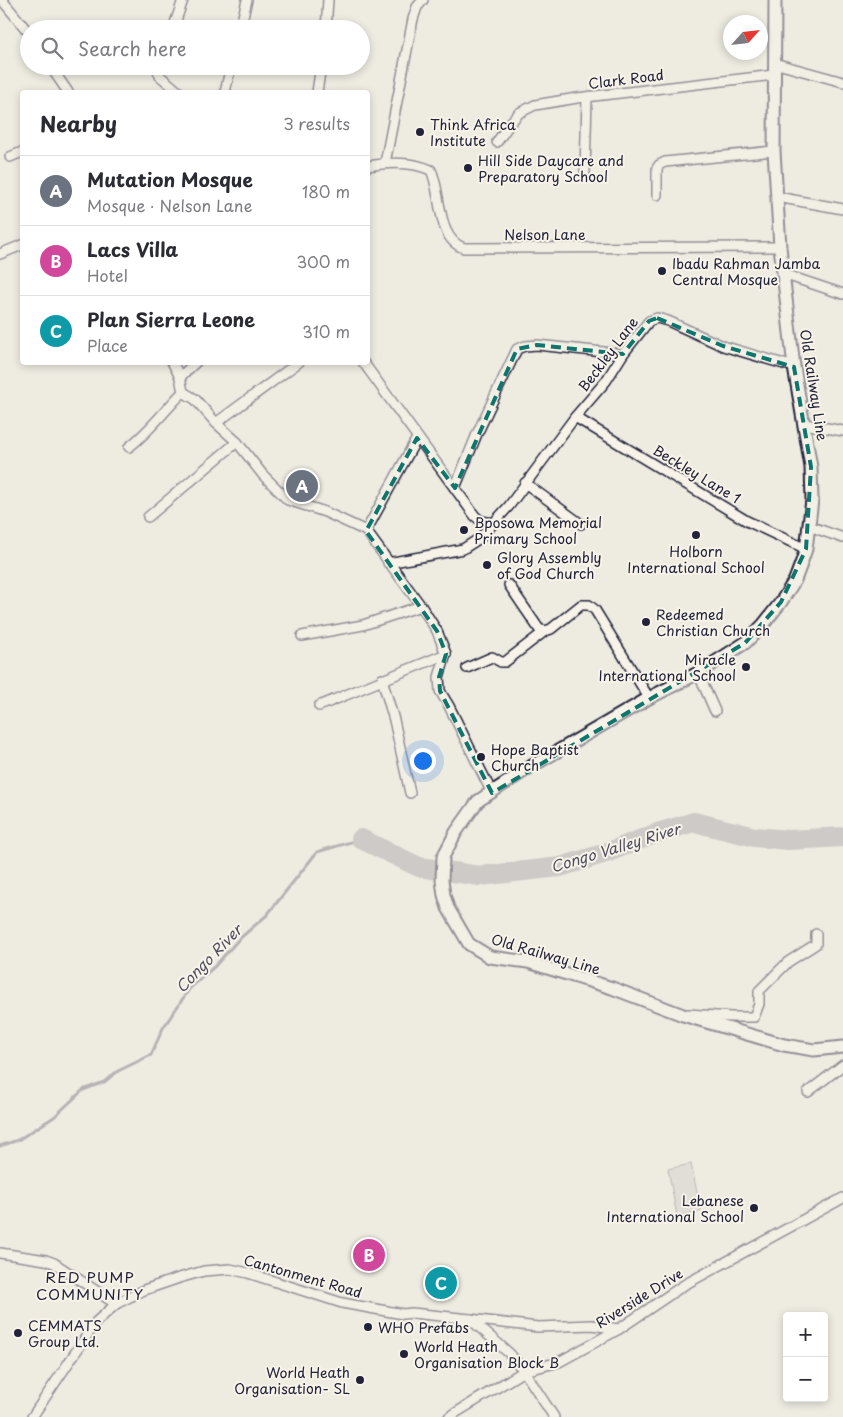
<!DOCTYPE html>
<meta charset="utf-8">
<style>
body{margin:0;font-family:"Playpen Sans",sans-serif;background:#f2f2f3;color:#2b2b33}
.controls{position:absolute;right:15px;bottom:15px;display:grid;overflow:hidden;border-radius:5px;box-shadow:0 2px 8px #0003}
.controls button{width:45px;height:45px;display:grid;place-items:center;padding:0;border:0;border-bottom:1px solid #e1e1e2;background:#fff;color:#2b2b33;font:25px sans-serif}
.compass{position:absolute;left:723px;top:15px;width:45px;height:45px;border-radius:50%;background:#fff;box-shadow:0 2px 8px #0003;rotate:63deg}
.you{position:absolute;left:422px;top:760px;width:18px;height:18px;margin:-12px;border:4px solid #fff;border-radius:50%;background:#1a73e8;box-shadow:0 0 0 8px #1a73e833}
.badge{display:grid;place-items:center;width:32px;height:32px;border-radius:50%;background:#7c3aed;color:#fff;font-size:16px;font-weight:700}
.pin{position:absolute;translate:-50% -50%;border:2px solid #fff;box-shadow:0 1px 5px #0006}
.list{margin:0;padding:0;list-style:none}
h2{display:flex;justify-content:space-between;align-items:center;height:65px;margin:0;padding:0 20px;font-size:21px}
h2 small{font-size:16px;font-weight:400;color:#7c7c81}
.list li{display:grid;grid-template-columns:32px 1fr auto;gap:15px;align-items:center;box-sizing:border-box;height:70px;padding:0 20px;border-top:1px solid #e1e1e2}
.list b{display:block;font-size:19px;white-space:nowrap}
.list p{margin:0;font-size:16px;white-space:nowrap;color:#7c7c81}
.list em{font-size:16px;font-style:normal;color:#7c7c81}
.icon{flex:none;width:28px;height:28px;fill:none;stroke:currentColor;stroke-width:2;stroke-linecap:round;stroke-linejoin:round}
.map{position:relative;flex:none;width:843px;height:1417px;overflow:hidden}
.search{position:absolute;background:#fff;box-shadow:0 2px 8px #0003;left:20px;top:20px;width:350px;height:55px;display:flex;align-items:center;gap:12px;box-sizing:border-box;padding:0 18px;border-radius:28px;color:#7c7c81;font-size:19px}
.panel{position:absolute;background:#fff;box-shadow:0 2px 8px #0003;left:20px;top:90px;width:350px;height:275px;border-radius:5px}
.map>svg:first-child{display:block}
.green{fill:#d1cdc9;stroke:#7a7882}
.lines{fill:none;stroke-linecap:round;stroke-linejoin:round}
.stream{stroke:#716f7b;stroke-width:3}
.river{stroke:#a6a3a6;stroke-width:20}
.minor-casing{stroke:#22223b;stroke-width:12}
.tertiary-casing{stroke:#22223b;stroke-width:15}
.minor{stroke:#f7f3e8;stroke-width:9}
.tertiary{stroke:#f7f3e8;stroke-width:11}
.marked{fill:none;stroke:#0f766e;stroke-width:4;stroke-dasharray:10 6;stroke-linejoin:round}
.poi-dot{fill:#22223b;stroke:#f7f3e8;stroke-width:2}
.labels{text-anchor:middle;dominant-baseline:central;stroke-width:4;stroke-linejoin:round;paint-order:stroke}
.street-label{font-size:14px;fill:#22223b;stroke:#f7f3e8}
.poi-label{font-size:14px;fill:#22223b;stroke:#f7f3e8;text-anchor:start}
.water-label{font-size:15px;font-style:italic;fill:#504f60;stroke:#f7f3e8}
.neighbourhood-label{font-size:15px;letter-spacing:1px;fill:#22223b;stroke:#f7f3e8}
</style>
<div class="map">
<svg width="843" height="1417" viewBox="0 0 843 1417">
<rect width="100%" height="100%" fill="#eeebe1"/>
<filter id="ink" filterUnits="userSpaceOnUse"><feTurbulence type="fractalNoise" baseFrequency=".02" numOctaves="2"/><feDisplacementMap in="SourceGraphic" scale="10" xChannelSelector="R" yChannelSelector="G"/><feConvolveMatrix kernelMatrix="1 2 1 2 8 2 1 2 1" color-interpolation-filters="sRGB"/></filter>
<g filter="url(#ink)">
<polygon class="green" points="691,1164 701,1211 677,1216 668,1169"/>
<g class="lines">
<polyline class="stream" points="0,1146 18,1140 54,1117 83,1090 104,1082 118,1071 151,1055 163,1028 190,988 215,966 238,940 267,915 317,852 361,839"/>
<polyline class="river" points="361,839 419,867 480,876 560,867 606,853 657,833 694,822 755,837 788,840 843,837"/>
<g class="minor-casing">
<g id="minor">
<polyline points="2,0 29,33"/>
<polyline points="173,29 183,0"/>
<polyline points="240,29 247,0"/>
<polyline points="326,29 328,0"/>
<polyline points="774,63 843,82"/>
<polyline points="50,66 68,92"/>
<polyline points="156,66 160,76 179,92"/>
<polyline points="225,92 231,66"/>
<polyline points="317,92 321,66"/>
<polyline points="497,142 511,122 519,113 535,105 577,98 774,75"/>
<polyline points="10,157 22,152"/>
<polyline points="385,163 413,19 417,7 423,0"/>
<path d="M368 166C389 162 411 161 431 170 442 193 436 239 464 248L780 247"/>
<polyline points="585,172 587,97"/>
<polyline points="657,195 657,168 659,165 665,162 774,151"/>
<polyline points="777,197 843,209"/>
<polyline points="0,254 22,245"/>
<polyline points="783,274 843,294"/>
<polyline points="172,362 180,377 183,392 195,399 216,423 237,442 263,475 288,500 325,512 366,531 421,606 437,631 446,654 439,677 440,691 449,706 492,793"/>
<polyline points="363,362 475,516 481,521 493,523"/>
<polyline points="180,377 196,362"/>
<polyline points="575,417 747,521 806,549"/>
<polyline points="216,423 299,362"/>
<polyline points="805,424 843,431"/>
<path d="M129 447C149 432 165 410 183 392"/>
<polyline points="525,483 581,524"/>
<polyline points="455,488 477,434 517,349 525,346 537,345 623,354"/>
<polyline points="148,517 237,442"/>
<polyline points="809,526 843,538"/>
<polyline points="366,531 417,438"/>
<polyline points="388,563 463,549 480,538 509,506 575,417 606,381 623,354 649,321 657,318 668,321 723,346 794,367"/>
<polyline points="509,585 539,629 545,631 551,629 581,605 589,605 595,610 649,698"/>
<polyline points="302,636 363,625 421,606"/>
<polyline points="467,668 492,657 501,662 505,662 545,631"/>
<polyline points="698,673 715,711"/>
<polyline points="382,679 394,720 410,793"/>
<polyline points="319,706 446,654"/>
<polyline points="688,1014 731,1017 754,1017 759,1004 759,991 788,962 816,944 816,934"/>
<polyline points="808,1092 843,1065"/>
<polyline points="0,1253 46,1260 54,1263 116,1304"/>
<polyline points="470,1319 538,1327 592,1325 619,1329"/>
<polyline points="32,1417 96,1322 116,1304 144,1290 179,1278 204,1271 230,1269 248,1273 342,1303 403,1314 412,1313 470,1319 510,1354 524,1371 554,1417"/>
<polyline points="449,1417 524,1371 559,1362 619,1329 684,1285 843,1198"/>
</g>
</g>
<g class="tertiary-casing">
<polyline id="tertiary" points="775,0 774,151 780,247 794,367 811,467 812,500 806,549 801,564 795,580 781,602 763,625 745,643 698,673 649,698 532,766 478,801 456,832 443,857 442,880 444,895 448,908 469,944 490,957 528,962 612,988 683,1015 784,1045 814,1050 843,1047"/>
</g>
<use href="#minor" class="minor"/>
<use href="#tertiary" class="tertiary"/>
</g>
</g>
<path d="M0 0H843V1417H0ZM657 318 723 346 794 367 811 467 806 549 781 602 745 643 492 793 440 691 439 677 446 654 437 631 366 531 417 438 455 488 517 349 537 345 623 354 649 321Z" fill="#eeebe1" fill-opacity=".55" fill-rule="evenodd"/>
<path class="marked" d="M657 318 723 346 794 367 811 467 806 549 781 602 745 643 492 793 440 691 439 677 446 654 437 631 366 531 417 438 455 488 517 349 537 345 623 354 649 321Z"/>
<g class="poi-dot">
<circle cx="420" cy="132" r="5"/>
<circle cx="468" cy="168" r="5"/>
<circle cx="662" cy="271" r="5"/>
<circle cx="464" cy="530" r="5"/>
<circle cx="696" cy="535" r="5"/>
<circle cx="487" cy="565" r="5"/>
<circle cx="646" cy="622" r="5"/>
<circle cx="746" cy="667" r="5"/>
<circle cx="481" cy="757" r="5"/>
<circle cx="754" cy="1208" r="5"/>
<circle cx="368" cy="1327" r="5"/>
<circle cx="18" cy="1333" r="5"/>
<circle cx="404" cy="1354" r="5"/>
<circle cx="360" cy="1380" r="5"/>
</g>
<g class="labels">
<g class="street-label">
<text transform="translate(626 79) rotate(-7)">Clark Road</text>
<text x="545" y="234">Nelson Lane</text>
<text transform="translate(608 354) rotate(-53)">Beckley Lane</text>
<text transform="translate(814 385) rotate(81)">Old Railway Line</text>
<text transform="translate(697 474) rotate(31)">Beckley Lane 1</text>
<text transform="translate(546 954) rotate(16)">Old Railway Line</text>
<text transform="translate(303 1276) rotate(16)">Cantonment Road</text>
<text transform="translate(639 1298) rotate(-32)">Riverside Drive</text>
</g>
<g class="poi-label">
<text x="430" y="124">Think Africa<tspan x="430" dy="16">Institute</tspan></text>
<text x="478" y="160">Hill Side Daycare and<tspan x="478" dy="16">Preparatory School</tspan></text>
<text x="672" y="263">Ibadu Rahman Jamba<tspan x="672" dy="16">Central Mosque</tspan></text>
<text x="474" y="522">Bposowa Memorial<tspan x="474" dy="16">Primary School</tspan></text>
<text x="696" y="551" text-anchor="middle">Holborn<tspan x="696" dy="16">International School</tspan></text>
<text x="497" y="557">Glory Assembly<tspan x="497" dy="16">of God Church</tspan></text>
<text x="656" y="614">Redeemed<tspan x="656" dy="16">Christian Church</tspan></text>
<text x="736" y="659" text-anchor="end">Miracle<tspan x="736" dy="16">International School</tspan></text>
<text x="491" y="749">Hope Baptist<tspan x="491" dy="16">Church</tspan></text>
<text x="744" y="1200" text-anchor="end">Lebanese<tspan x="744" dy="16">International School</tspan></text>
<text x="28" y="1325">CEMMATS<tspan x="28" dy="16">Group Ltd.</tspan></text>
<text x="378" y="1327">WHO Prefabs</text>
<text x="414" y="1346">World Heath<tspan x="414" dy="16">Organisation Block B</tspan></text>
<text x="350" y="1372" text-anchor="end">World Heath<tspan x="350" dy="16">Organisation- SL</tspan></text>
</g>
<g class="water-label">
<text transform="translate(615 847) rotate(-17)">Congo Valley River</text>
<text transform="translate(208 958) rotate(-46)">Congo River</text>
</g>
<g class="neighbourhood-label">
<text x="90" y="1276">RED PUMP<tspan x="90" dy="17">COMMUNITY</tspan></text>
</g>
</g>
</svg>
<div class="controls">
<button>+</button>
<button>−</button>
</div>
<svg class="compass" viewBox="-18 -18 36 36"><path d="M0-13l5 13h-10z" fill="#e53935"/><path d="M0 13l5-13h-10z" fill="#7c7c81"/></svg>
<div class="you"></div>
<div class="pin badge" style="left:302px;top:486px;background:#6b7280">A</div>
<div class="pin badge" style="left:369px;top:1255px;background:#d1479c">B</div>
<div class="pin badge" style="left:441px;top:1283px;background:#0f9aa8">C</div>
<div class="search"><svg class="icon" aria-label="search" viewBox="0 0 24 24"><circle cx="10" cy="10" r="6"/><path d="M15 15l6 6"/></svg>Search here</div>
<section class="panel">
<h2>Nearby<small>3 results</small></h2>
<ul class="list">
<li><span class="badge" style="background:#6b7280">A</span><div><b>Mutation Mosque</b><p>Mosque · Nelson Lane</p></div><em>180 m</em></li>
<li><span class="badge" style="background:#d1479c">B</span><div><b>Lacs Villa</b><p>Hotel</p></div><em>300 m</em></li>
<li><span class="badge" style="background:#0f9aa8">C</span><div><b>Plan Sierra Leone</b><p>Place</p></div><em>310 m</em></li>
</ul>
</section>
</div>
